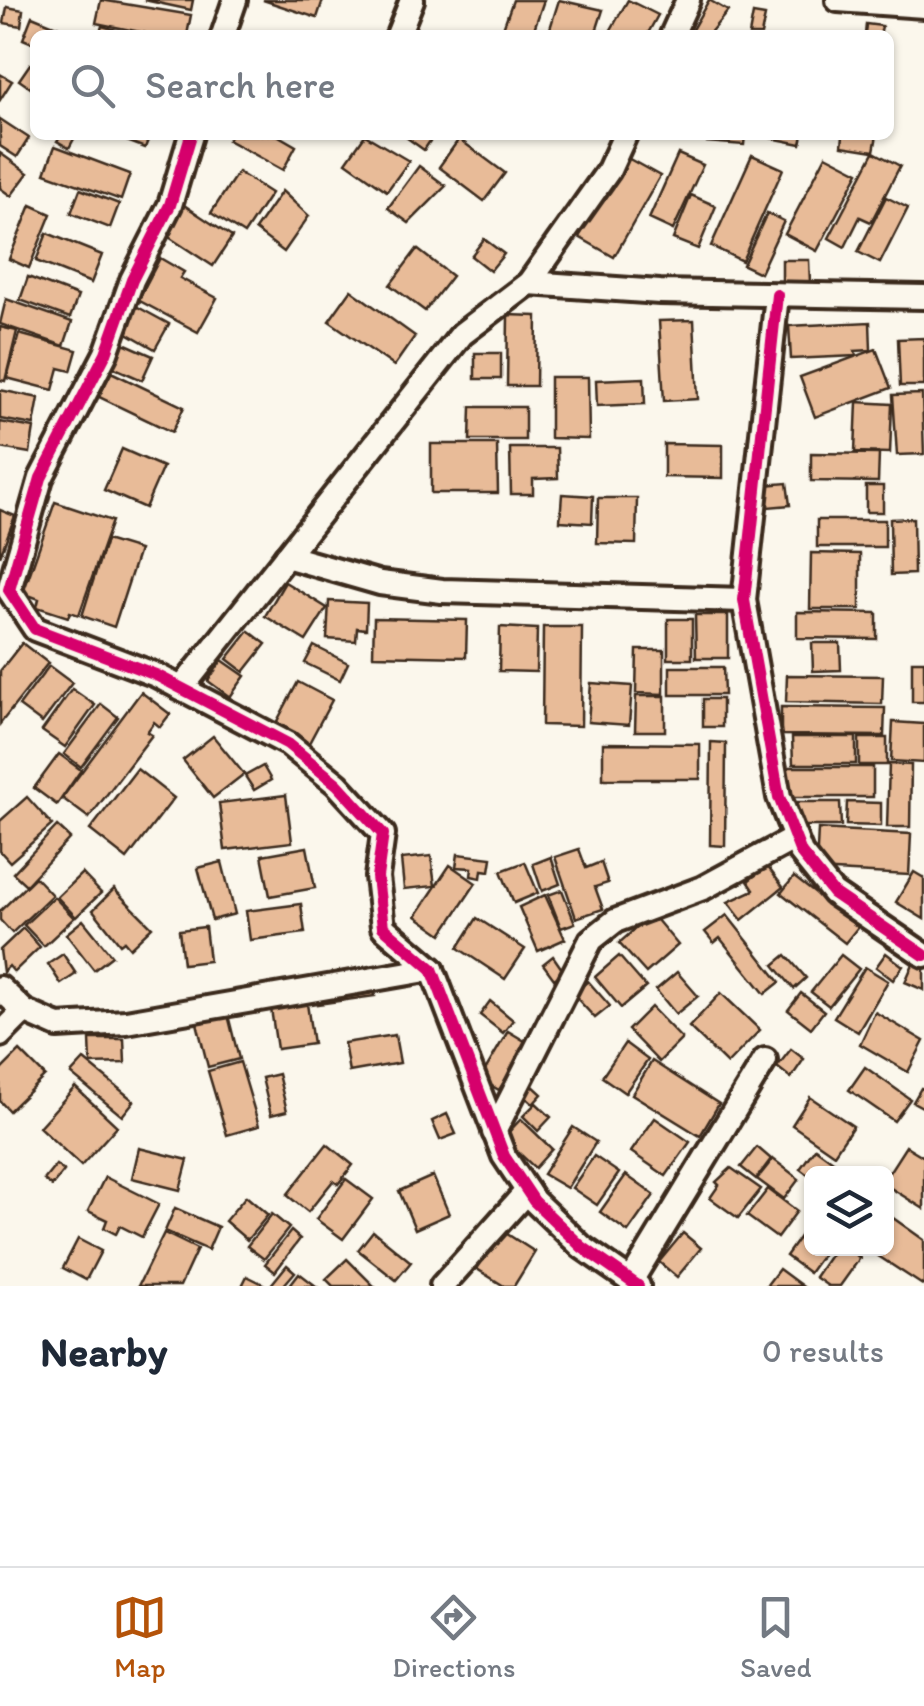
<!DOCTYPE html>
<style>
body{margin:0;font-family:Itim,sans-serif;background:#f6f6f7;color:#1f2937}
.controls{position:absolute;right:30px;bottom:30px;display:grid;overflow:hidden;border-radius:15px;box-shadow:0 2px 8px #0004}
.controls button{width:90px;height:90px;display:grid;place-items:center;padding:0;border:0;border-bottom:2px solid #e0e1e3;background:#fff;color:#1f2937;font:50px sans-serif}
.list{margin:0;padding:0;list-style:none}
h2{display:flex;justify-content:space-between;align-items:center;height:130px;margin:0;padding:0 40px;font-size:42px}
h2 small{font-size:32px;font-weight:400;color:#747a83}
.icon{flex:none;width:55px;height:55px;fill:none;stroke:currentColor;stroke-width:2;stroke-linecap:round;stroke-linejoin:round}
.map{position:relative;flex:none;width:924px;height:1286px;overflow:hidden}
.search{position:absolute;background:#fff;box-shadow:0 2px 8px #0004;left:30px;right:30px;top:30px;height:110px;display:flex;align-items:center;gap:25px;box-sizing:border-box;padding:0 35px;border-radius:15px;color:#747a83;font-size:38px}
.sheet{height:280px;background:#fff}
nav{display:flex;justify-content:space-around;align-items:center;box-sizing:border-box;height:140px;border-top:2px solid #e0e1e3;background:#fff;font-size:28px;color:#747a83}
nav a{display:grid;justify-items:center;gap:5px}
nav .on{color:#b45309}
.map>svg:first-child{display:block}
.building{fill:#e8bb98;stroke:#3b2a1e;stroke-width:2.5}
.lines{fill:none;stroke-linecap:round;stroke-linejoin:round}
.minor-casing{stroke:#3b2a1e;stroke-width:30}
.minor{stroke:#fbf7ec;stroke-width:22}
.cycleway-casing{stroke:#fbf7ec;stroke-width:19}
.cycleway{stroke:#d6006c;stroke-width:12}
</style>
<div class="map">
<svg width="924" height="1286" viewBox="0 0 924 1286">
<rect width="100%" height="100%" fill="#fbf7ec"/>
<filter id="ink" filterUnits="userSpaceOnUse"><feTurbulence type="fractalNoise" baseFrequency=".01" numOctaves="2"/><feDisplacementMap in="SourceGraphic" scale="20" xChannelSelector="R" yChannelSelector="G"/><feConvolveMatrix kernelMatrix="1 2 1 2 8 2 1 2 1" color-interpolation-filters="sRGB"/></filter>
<g filter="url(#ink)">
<g class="building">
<polygon points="101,0 191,15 187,35 155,35 96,23"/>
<polygon points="144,0 193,0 191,10"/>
<polygon points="263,0 323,0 317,18"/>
<polygon points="513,0 544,0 532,35 503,28"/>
<polygon points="559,0 603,10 595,35 548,35"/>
<polygon points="628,0 658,15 647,35 608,35"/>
<polygon points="709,0 728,11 708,35 689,35"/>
<polygon points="7,7 23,10 21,26 4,23"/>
<polygon points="753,14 765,16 761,35 749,35"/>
<polygon points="32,16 78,35 35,35 35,44 23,39"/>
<polygon points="866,24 882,26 880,35 865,35"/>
<polygon points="102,26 134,35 99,35"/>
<polygon points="486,27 509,35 484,35"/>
<polygon points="30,64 35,67 35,91 19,80"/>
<polygon points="0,74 12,81 0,100"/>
<polygon points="0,119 29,138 17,157 0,146"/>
<polygon points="61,135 76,135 69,148 57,141"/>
<polygon points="111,135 150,135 145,148"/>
<polygon points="231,135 277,135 296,146 283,170 228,140"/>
<polygon points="365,135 409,161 387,191 346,162"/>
<polygon points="403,135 434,135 424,150"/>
<polygon points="707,135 745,135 744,145 707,142"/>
<polygon points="756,135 803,135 801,144"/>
<polygon points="843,135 877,135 874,151 842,146"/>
<polygon points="459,139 505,173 484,201 439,167"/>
<polygon points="55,146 130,174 121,200 45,173"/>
<polygon points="874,152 900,166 871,222 860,217 845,247 829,238"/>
<polygon points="0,153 28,173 11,196 0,188"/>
<polygon points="678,154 703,165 673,230 649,219"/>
<polygon points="752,155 783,169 742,261 711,246"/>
<polygon points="826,155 859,172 817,251 785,234"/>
<polygon points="624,156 660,176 614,257 579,237"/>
<polygon points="419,166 446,186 409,223 388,208"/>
<polygon points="238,172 271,193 244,234 211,213"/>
<polygon points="80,189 119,204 110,228 71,213"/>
<polygon points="282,191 309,216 284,252 255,230"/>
<polygon points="691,195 716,206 698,249 673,239"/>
<polygon points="886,197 908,208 880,263 858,252"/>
<polygon points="181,203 232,237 213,266 161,232"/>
<polygon points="31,205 51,214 29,268 9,259"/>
<polygon points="767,213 784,221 760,273 743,265"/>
<polygon points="47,233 102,255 91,283 36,261"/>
<polygon points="484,239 504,254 490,271 471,256"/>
<polygon points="417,249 452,276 425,311 390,285"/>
<polygon points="160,258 184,272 180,278 217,298 198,332 138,300"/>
<polygon points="782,260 809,260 810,283 782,284"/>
<polygon points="28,277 78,296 70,318 20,300"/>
<polygon points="351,290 415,336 394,366 329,321"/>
<polygon points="6,299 72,322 64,346 0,324"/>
<polygon points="136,306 169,324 155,349 122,330"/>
<polygon points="508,315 537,316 536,386 507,386"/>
<polygon points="694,320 698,399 664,401 659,321"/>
<polygon points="870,322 871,350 855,351 856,356 791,359 789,326"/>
<polygon points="0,327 17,331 5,381 0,380"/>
<polygon points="19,334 77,350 71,371 59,368 53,390 7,378"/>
<polygon points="924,338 924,386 900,386 898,339"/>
<polygon points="119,341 153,356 142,380 108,365"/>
<polygon points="876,349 891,388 815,417 800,377"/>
<rect x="475" y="353" width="26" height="26"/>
<polygon points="111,372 184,407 172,432 99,397"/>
<polygon points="550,377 588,377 589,439 550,438"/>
<polygon points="644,378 645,404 597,406 596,380"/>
<polygon points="0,390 39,398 34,425 0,419"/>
<polygon points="922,394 924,454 897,455 893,395"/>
<polygon points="857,402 892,404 890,453 855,452"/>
<polygon points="471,407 525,407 525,440 470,440"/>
<polygon points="0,422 34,428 30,453 0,448"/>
<polygon points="431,444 497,444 498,493 431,493"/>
<polygon points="664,444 723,445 723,478 664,477"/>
<polygon points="510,448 557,448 558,478 533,479 533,494 511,494"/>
<polygon points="122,449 163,467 145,508 104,490"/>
<polygon points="811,453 879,454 878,482 811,481"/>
<polygon points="787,483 790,505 768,507 765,485"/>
<rect x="866" y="486" width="17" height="26"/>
<polygon points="562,494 593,496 592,523 560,521"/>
<polygon points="598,498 637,498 636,544 597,543"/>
<polygon points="55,502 112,521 79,615 70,612 68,617 37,607 39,599 23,593"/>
<polygon points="0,510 15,516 0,556"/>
<polygon points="913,518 914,574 891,575 890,519"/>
<rect x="817" y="520" width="68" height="27"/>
<polygon points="106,540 139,550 114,627 82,616"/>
<polygon points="811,553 860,554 860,609 810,609"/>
<polygon points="285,582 327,608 306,641 265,616"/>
<polygon points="329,601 367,603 366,629 357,628 356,641 327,639"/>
<polygon points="797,612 877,613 877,639 797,638"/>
<polygon points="695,615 728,615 728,658 696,658"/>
<polygon points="374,618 467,620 466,657 373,655"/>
<rect x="668" y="619" width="24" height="40"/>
<polygon points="500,627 537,629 536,672 499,671"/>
<polygon points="543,627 582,627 581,726 542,725"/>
<polygon points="249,631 266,644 244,672 227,659"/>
<polygon points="22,643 48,663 0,724 0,671"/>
<polygon points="812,643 840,643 841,670 813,671"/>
<polygon points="314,646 348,663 340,680 305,663"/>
<polygon points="637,650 664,650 664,694 636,693"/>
<polygon points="222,660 245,676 230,697 208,681"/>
<rect x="912" y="661" width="12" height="41"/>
<polygon points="49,666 72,683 42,723 19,706"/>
<polygon points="670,667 723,667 724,695 670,695"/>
<polygon points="787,675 883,676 882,704 786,702"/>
<polygon points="298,682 332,700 309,743 275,725"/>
<polygon points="591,683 632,686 629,725 588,722"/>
<polygon points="72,689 95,705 65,747 42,731"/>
<polygon points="141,692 170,714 160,727 154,722 147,732 152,735 89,818 62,798"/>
<polygon points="636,696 665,696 665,731 635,731"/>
<rect x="703" y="699" width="19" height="28"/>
<polygon points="101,704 118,717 81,767 64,754"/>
<polygon points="781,707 885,708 884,736 781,735"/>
<polygon points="893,722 924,724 924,763 891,761"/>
<polygon points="213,736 244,774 213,798 183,760"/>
<polygon points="792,737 856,737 856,764 793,764"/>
<rect x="859" y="738" width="28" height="27"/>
<polygon points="711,742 726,743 725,846 710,845"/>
<polygon points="603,743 700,744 700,779 603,779"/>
<polygon points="59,754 81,770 57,805 34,788"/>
<polygon points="889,764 911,765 910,827 887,827"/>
<polygon points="263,766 271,780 254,790 245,776"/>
<polygon points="785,767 873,767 873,797 786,797"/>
<polygon points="137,769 174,798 127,859 90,830"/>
<polygon points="286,795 292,842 225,850 219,803"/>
<polygon points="27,797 52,825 10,862 0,851 0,821"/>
<polygon points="795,802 840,802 841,826 795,826"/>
<polygon points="847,802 881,803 881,826 846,825"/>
<polygon points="57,826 70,838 26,885 13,873"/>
<polygon points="818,829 911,834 909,875 816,870"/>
<polygon points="307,847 315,888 270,896 262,855"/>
<polygon points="579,849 586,868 601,862 608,883 595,887 603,909 576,918 555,857"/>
<polygon points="458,854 492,858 490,871 482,870 481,878 471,876 472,868 456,867"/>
<polygon points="431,856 435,886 404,889 401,859"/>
<polygon points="551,857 560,884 542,891 533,864"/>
<polygon points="222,862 235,914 212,920 198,868"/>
<polygon points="525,862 538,893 514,903 501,871"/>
<polygon points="450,865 476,883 442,934 416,916"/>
<polygon points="767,866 783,887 742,920 728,902 754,890 748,881"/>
<polygon points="914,872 924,878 924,919 896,902"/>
<polygon points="82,873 101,893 76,917 57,897"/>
<polygon points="35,877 52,895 12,933 0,920 0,911"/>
<polygon points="794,877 858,927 845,943 781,893"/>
<polygon points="114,889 152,927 130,948 124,941 120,944 93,910"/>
<polygon points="562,890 575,923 561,928 548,895"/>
<polygon points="545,895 565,939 538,951 519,907"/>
<polygon points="54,897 74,918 44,946 24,925"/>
<polygon points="301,904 305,933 250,940 246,911"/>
<polygon points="652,914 678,945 646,973 619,943"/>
<polygon points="727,915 780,982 765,994 720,938 714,943 705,932"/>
<polygon points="477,918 525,949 505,979 458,948"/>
<polygon points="83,920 112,956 94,970 66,934"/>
<polygon points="205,927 209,961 183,964 179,930"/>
<polygon points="23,928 40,947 14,972 9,966 3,972 0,950"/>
<polygon points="886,953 903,966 893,980 876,967"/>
<polygon points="63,954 76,974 61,984 48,964"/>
<polygon points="786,955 806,978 794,989 774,965"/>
<polygon points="841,955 859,969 829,1006 811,992"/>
<polygon points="553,956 564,972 554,979 543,964"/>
<polygon points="619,956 646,987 621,1008 595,977"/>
<polygon points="913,964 924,969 924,990 905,982"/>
<polygon points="865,967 888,981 858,1032 834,1017"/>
<polygon points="677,972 698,996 676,1014 656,990"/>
<polygon points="372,981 375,996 317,1004 315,990"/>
<polygon points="588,981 610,1006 595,1018 573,994"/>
<polygon points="721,993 760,1030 727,1064 689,1027"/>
<polygon points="801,993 824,1011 811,1028 788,1010"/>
<polygon points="306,997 313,1044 277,1049 270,1002"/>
<polygon points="490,1001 513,1020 503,1033 480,1015"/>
<polygon points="651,1007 682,1039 659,1062 628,1030"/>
<polygon points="227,1011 239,1059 208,1067 196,1019"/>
<polygon points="875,1012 924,1041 908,1072 860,1044"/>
<polygon points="508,1031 528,1043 499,1090 480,1079"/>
<polygon points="395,1035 400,1063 349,1072 344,1043"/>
<polygon points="90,1039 124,1039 125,1063 91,1064"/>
<polygon points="625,1043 648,1060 625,1093 602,1077"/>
<polygon points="791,1049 804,1059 791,1078 777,1067"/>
<polygon points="20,1051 45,1076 9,1111 0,1101 0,1071"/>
<polygon points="84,1060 134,1101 122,1116 71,1074"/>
<polygon points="652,1061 719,1104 700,1136 632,1094"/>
<polygon points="240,1062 259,1126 227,1135 208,1071"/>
<polygon points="865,1067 910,1099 894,1121 849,1090"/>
<polygon points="278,1074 287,1111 271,1115 262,1078"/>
<polygon points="532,1085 542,1094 533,1104 523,1095"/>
<polygon points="75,1087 117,1126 81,1166 39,1127"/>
<polygon points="921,1088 924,1089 924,1108 913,1102"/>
<polygon points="810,1097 853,1126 834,1154 792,1125"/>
<polygon points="536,1103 551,1117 538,1131 523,1116"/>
<polygon points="447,1114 456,1134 440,1140 432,1121"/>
<polygon points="655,1118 690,1142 666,1176 631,1152"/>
<polygon points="521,1119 552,1149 535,1168 503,1138"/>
<polygon points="573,1127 596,1142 567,1188 543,1174"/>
<polygon points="327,1144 353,1165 338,1184 333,1181 308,1212 287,1195"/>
<polygon points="906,1146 924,1157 924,1209 886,1185 886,1177"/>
<polygon points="757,1147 771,1159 756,1179 741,1167"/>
<polygon points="139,1148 188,1160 180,1190 132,1178"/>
<polygon points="815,1148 851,1174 812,1174 812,1178 800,1169"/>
<polygon points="594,1156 619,1173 597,1205 572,1188"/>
<polygon points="773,1159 799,1179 784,1199 757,1179"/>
<polygon points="56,1165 64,1171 52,1186 44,1180"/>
<polygon points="731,1168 761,1189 738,1218 710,1198 719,1185 716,1182"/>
<polygon points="626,1175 654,1195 628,1232 600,1212"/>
<polygon points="433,1176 449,1214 415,1229 399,1191"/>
<polygon points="105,1177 159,1204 142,1237 120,1226 116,1234 104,1228 107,1220 88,1211"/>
<polygon points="346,1179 373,1199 343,1239 316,1219"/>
<polygon points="768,1189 797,1211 777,1238 747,1216"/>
<polygon points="246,1196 268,1215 247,1240 225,1221"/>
<polygon points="175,1208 218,1227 208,1250 165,1231"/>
<polygon points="886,1213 924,1240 924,1286 866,1248 886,1248"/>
<polygon points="272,1214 289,1228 264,1259 247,1246"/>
<polygon points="811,1221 812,1248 827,1248 809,1273 786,1256"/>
<polygon points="501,1230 535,1252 514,1286 504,1286 477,1269"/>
<polygon points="291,1231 300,1239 275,1272 265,1264"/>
<polygon points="373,1231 411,1262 396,1280 358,1250"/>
<polygon points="164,1233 197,1249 180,1286 138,1286"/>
<polygon points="683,1233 701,1248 677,1277 659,1262"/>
<polygon points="78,1239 101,1251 86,1280 63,1268"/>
<polygon points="835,1248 847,1248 860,1258 840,1286 828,1286 815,1277"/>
<polygon points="347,1259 374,1286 333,1286 326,1279"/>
<polygon points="287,1265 295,1272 283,1286 270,1286"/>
<polygon points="779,1269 802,1286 766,1286"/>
<polygon points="299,1273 316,1286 289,1286"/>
<polygon points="247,1276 265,1285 264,1286 242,1286"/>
</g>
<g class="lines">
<g class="minor-casing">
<g id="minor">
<polyline points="838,0 924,6"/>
<polyline points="223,35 235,0"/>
<polyline points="398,35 412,0"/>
<polyline points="672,35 688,0"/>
<polyline points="191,135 170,205 132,280 106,353 41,478 9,590 35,629 156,675 288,744 337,784 383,834 377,877 383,927 432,969 504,1156 534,1201 582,1247 638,1286"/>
<polyline points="529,283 660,292 924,297"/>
<polyline points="777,295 744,600 779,797 801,853 833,893 924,955"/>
<polyline points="286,556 380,583 442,591 744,600"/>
<polyline points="181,689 462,334 529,283 609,170 625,135"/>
<polyline points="0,988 24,1011 58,1026 126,1022 432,969"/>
<polyline points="0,1035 24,1011"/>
<polyline points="494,1132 591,940 615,921 703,888 795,838"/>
<polyline points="631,1281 765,1060"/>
<polyline points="442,1286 527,1191"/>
</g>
</g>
<use href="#minor" class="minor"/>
<g class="cycleway-casing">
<g id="cycleway">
<polyline points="191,135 170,205 132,280 106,353 41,478 9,590 35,629 156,675 288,744 337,784 383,834 377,877 383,927 432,969 504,1156 534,1201 582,1247 638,1286"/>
<polyline points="777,295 744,600 779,797 801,853 833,893 924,955"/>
</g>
</g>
<use href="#cycleway" class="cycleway"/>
</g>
</g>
</svg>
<div class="controls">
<button><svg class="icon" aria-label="layers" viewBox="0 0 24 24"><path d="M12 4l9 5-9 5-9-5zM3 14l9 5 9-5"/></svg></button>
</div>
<div class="search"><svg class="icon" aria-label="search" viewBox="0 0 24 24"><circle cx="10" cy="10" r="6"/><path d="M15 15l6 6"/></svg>Search here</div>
</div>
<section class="sheet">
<h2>Nearby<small>0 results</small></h2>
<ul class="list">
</ul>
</section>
<nav>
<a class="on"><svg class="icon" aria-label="map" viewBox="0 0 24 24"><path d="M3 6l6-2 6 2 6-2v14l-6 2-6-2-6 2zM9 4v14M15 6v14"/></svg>Map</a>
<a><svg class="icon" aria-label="directions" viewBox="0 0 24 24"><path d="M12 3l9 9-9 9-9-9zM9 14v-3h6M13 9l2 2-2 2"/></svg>Directions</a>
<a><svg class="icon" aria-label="saved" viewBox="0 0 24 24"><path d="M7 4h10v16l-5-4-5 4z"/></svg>Saved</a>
</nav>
